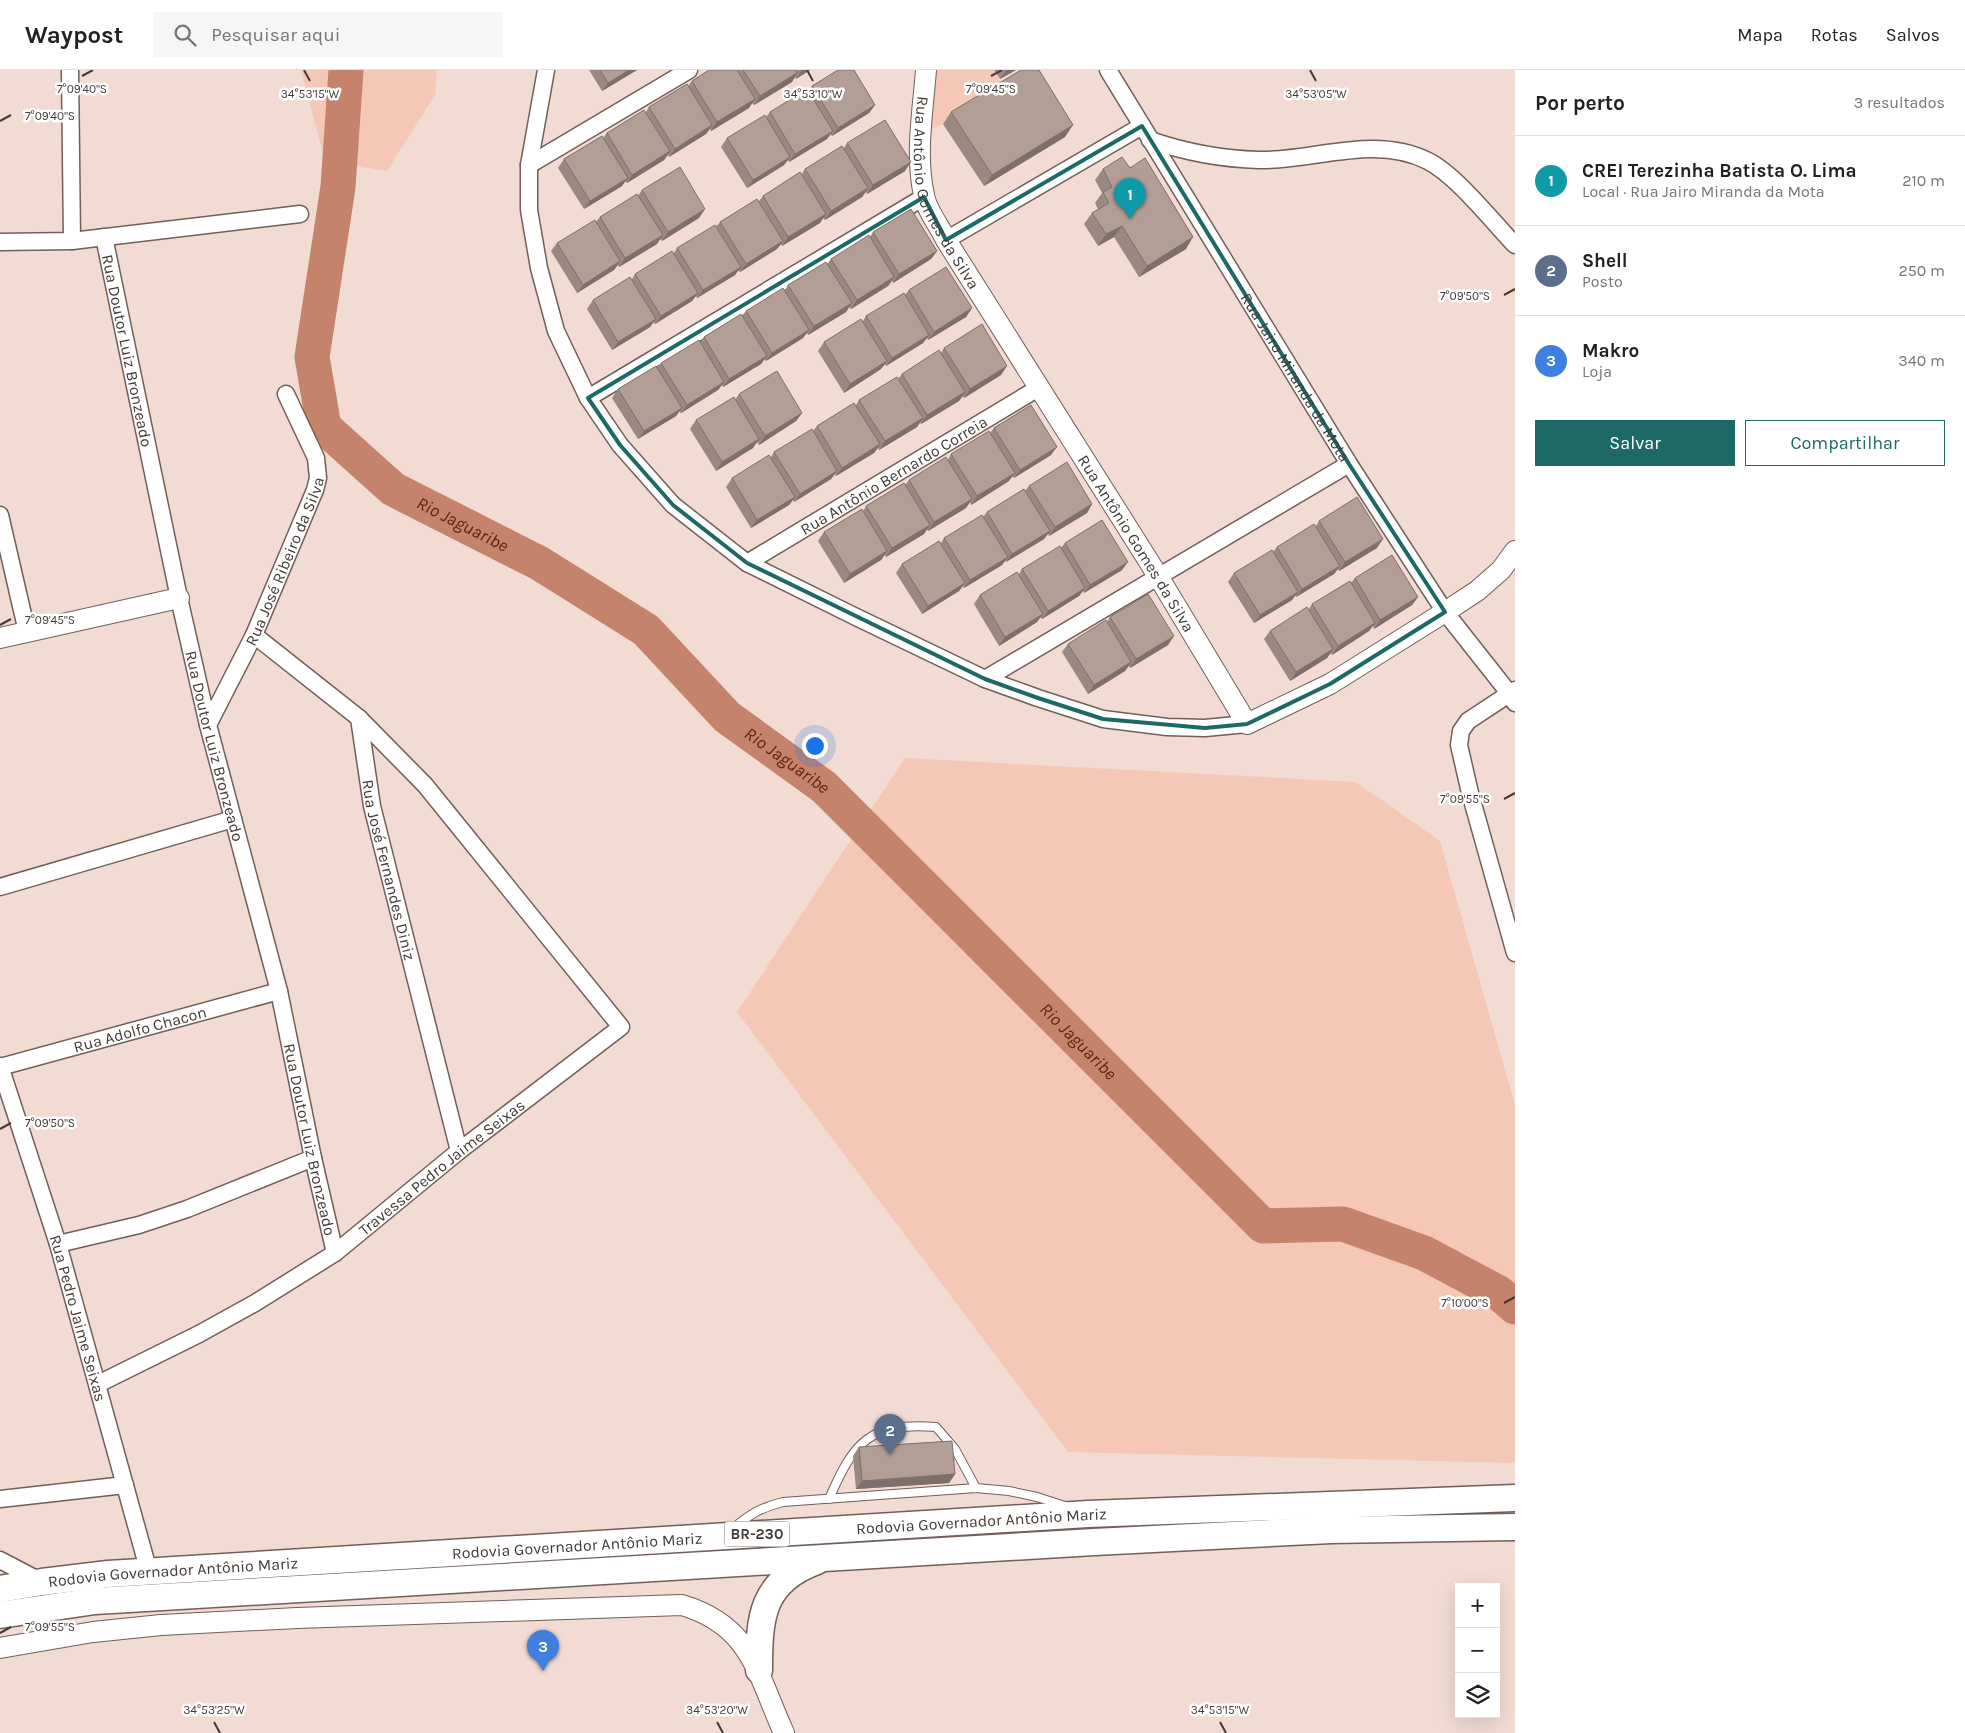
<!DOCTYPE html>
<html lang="pt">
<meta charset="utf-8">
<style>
body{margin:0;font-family:Karla,sans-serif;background:#f6f6f6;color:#202124}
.controls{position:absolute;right:15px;bottom:15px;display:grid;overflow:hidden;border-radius:0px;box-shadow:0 5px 20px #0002}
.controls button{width:45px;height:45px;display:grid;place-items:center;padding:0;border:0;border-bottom:1px solid #e0e0e0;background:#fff;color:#202124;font:25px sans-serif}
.you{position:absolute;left:814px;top:675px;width:18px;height:18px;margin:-12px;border:4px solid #fff;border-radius:50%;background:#1a73e8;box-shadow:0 0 0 8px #1a73e833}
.badge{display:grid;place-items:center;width:32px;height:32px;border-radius:50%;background:#1d6965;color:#fff;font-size:16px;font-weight:700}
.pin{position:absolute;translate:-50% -41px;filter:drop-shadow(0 1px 2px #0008)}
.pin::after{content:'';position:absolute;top:26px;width:18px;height:15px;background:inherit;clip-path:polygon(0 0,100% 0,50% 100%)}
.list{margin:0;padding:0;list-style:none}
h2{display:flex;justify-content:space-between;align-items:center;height:65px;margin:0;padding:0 20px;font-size:21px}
h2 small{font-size:16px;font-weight:400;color:#757577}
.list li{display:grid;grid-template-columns:32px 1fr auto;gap:15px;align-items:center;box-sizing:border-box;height:90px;padding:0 20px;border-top:1px solid #e0e0e0}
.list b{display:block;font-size:19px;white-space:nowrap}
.list p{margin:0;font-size:16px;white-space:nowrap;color:#757577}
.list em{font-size:16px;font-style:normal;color:#757577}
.actions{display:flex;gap:10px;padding:15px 20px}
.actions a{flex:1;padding:11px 0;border:1px solid #1d6965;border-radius:0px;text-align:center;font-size:18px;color:#1d6965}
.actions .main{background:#1d6965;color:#fff}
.icon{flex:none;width:28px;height:28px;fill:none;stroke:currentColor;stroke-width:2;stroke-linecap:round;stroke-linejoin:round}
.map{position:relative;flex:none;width:1515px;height:1663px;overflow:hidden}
header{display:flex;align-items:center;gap:30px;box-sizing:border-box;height:70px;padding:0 25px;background:#fff;border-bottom:1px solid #e0e0e0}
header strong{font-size:24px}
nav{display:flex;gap:28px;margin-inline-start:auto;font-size:18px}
.search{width:350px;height:45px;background:#f6f6f6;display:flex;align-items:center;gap:12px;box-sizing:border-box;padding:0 18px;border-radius:0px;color:#757577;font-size:19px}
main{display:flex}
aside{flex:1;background:#fff}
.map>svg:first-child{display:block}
.green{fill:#f5c7b6}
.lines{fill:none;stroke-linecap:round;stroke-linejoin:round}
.river{stroke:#c6836b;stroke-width:35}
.service-casing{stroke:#725f58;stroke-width:10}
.minor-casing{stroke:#725f58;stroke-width:19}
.tertiary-casing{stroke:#725f58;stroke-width:22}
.trunk-casing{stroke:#725f58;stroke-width:29}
.service{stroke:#fff;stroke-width:8}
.minor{stroke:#fff;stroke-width:16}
.tertiary{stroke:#fff;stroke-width:20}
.trunk{stroke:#fff;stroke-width:26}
.wall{fill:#9a8881}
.shaded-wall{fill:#7d6f69}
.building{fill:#b39e96;stroke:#7d6f69}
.marked{fill:none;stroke:#1d6965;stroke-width:4;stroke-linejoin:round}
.ticks{fill:none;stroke:#423a37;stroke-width:2}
.labels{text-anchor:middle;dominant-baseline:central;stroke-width:5;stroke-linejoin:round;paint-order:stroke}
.shield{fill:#fff;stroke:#7b7573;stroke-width:1}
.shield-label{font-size:15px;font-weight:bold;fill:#423a37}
.street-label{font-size:16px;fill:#423a37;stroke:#fff}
.water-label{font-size:18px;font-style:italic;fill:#61230a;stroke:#fff}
.ticks-label{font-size:12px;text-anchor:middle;fill:#423a37;stroke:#fff;stroke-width:5;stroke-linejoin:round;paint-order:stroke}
</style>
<header>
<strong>Waypost</strong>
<div class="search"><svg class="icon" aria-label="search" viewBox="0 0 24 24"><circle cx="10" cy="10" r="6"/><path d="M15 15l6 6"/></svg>Pesquisar aqui</div>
<nav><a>Mapa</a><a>Rotas</a><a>Salvos</a></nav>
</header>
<main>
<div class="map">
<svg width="1515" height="1663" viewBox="0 0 1515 1663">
<rect width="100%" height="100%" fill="#f1dbd3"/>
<g class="green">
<polygon points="301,0 437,0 435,25 387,101 325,91"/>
<polygon points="933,0 993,0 1004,17 924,64"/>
<polygon points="905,688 1356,712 1440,771 1515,1035 1515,1393 1068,1382 737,942"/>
</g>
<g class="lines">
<path class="river" id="s1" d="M346 0 338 117 312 287 324 357 393 419 539 493 646 560 727 647 824 717 1263 1156 1343 1154 1424 1183 1499 1223 1515 1237"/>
<g class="service-casing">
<g id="service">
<path d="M829 1429C854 1371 870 1352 936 1357L955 1379 976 1418"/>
<path d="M734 1458C749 1444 763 1437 783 1432L976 1418 1009 1421 1037 1427 1065 1436"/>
</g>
</g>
<g class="minor-casing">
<g id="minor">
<polyline points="70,0 72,171"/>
<polyline points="546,0 529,95 529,140 539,198 556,261 588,328 620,375 673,435 747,493 854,546 985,609 1038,628 1103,649 1167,657 1205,658 1247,654"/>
<path id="s2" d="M1108 0 1349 394 1445 542 1509 623 1515 633"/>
<path d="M1150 70C1185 82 1222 89 1259 90 1314 91 1375 64 1428 91 1456 105 1492 151 1515 175"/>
<polyline points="529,95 689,0"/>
<path id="s3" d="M104 167 179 528 208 655 279 921 313 1088 335 1183"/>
<polyline points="946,170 1142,56"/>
<polyline points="0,172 72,171 300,144"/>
<polyline points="588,328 924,127"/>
<polyline points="0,445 27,562"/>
<path id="s4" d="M747 493 1040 317"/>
<polyline points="985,609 1349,394"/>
<polyline points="1515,620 1468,651 1461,661 1459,675 1470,723 1515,883"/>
<path id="s5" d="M359 648 372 736 459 1081"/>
<path id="s6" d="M208 655 254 565 315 420 318 408 316 388 286 324"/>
<polyline points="0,817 233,749"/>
<path id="s7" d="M0 996 58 1174 149 1502"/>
<path id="s8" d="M0 997 279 921"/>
<polyline points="58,1174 139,1155 187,1139 313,1088"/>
<path id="s9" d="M98 1314 199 1264 255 1233 335 1183 459 1081 621 957 425 715 359 648 254 565"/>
<polyline points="0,1429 125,1415"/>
<polyline points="0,1490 42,1512"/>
</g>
</g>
<g class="tertiary-casing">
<g id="tertiary">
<path id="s10" d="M926 0C923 40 915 85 924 125 926 139 940 157 946 170L1158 506 1247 654 1330 614 1445 542 1477 521 1501 500 1515 481"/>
<polyline points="0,568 179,528"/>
<path d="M0 1578 93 1562 161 1555 297 1548 682 1535C752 1556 757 1604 784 1663"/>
</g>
</g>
<g class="trunk-casing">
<g id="trunk">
<path id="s11" d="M0 1519 42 1512 108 1504 1088 1444 1515 1428"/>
<polyline points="0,1545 95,1531 1094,1472 1331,1460 1515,1457"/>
<path d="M759 1600C759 1548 761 1511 817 1491"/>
</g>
</g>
<use href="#service" class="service"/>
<use href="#minor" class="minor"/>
<use href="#tertiary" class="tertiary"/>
<use href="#trunk" class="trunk"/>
</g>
<g class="wall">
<polygon points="589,0 637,0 602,21"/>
<polygon points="709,0 810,0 796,9 795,7 792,12 754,35 752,33 749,38 711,61 710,59 706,64 669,87 668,85 664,90 627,113 625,111 622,116 584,139 558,98 564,89 603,68 607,63 646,42 649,37 688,16 692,11"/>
<polygon points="994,0 1016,0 1000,9"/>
<polygon points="812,16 875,35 869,43 832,66 830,64 827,69 789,92 788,90 784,95 747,118 721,77 727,68 766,47 770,42 808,21"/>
<polygon points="951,42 1065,67 984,116 943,54"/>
<polygon points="847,73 905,101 867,124 866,122 862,127 825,150 823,148 820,153 782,176 781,174 777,179 740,202 738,200 735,205 697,228 696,226 692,231 655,254 653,252 650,257 612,280 587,239 593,230 632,209 635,204 674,183 677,178 716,157 720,152 759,131 763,126 801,105 805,99 844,78"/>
<polygon points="1103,99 1186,179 1139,207 1114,167 1098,176 1084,154 1092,143 1098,139 1095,133 1102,123 1095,110"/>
<polygon points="642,120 699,148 662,171 660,169 657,174 619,197 618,195 614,200 577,223 551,181 557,173 596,152 600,147 638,126"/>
<polygon points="873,162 937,181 931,189 893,213 892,211 888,216 851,239 849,237 846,242 808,265 807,263 803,268 766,291 764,289 761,294 723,317 722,315 718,320 681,343 679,341 676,346 638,369 612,328 618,319 657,298 661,293 700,272 704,267 742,246 746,241 785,220 788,215 827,194 831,189 870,167"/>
<polygon points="909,220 972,238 966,247 928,270 927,268 923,273 886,296 885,294 881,299 844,323 818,281 824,272 863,251 866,246 905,225"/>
<polygon points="944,278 1001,305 964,328 963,326 959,331 921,354 920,352 917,357 879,380 878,378 874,383 836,406 835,404 831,409 794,432 793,430 789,435 751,458 726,417 732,408 771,387 774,382 813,361 817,356 856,335 859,330 898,309 902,304 941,283"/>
<polygon points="739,324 802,343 796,351 759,375 757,372 753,378 716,401 690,359 696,350 735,330"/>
<polygon points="994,358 1051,385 1014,408 1012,406 1009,411 971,435 970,432 966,438 928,461 927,459 924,464 886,487 885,485 881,490 844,513 818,471 824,462 863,442 866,436 905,415 909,410 948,390 951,384 990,363"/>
<polygon points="1029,416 1092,434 1087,443 1049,466 1048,464 1044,469 1006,492 1005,490 1002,495 964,518 963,516 959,521 922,544 896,503 902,494 941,473 944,468 983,447 987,442 1025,421"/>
<polygon points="1319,451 1377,478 1339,501 1338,499 1334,504 1296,527 1295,525 1292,530 1254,553 1228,512 1234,503 1273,482 1277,477 1316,456"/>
<polygon points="1065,473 1122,500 1084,523 1083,521 1079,526 1042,549 1040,547 1037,552 999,576 974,534 980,525 1019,504 1022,499 1061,478"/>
<polygon points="1355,508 1418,527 1412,535 1374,559 1373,556 1369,561 1332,585 1331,583 1327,588 1290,611 1264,569 1270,561 1309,539 1312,534 1351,513"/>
<polygon points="1110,547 1168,575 1130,598 1129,596 1125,601 1088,624 1062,582 1068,574 1107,552"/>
<polygon points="859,1377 955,1404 949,1413 856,1419 853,1386"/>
</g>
<g class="shaded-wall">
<polygon points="629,0 637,0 602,21 608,13"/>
<polygon points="802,0 810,0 796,9"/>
<polygon points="1007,0 1016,0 1000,9 1006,1"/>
<polygon points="797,3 792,12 754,35 760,26"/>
<polygon points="755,29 749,38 711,61 717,52"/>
<polygon points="875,35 869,43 832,66 838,58"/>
<polygon points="712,55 706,64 669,87 675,79"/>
<polygon points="1073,55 1065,67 984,116 992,105"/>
<polygon points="833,61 827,69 789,92 795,84"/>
<polygon points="670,81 664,90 627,113 632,105"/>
<polygon points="790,87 784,95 747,118 753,110"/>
<polygon points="911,92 905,101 867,124 873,115"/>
<polygon points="628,108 622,116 584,139 590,131"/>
<polygon points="868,118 862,127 825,150 831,141"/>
<polygon points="705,139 699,148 662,171 668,162"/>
<polygon points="826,144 820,153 782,176 788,167"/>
<polygon points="1122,156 1114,167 1098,176 1106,164"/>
<polygon points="663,165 657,174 619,197 625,188"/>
<polygon points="1193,167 1186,179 1139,207 1147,196"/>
<polygon points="783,171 777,179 740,202 746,194"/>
<polygon points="937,181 931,189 893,213 899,204"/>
<polygon points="620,191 614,200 577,223 583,215"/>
<polygon points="741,197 735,205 697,228 703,220"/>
<polygon points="894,207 888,216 851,239 857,230"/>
<polygon points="698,223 692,231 655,254 661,246"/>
<polygon points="852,233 846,242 808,265 814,256"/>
<polygon points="972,238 966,247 928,270 934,262"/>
<polygon points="656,249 650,257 612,280 618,272"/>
<polygon points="809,260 803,268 766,291 772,283"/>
<polygon points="929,265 923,273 886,296 892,288"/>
<polygon points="767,286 761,294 723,317 729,309"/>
<polygon points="887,291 881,299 844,323 850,314"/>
<polygon points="1007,296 1001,305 964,328 970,319"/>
<polygon points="724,312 718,320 681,343 687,335"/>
<polygon points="965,322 959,331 921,354 927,345"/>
<polygon points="682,338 676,346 638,369 644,361"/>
<polygon points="802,343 796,351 759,375 765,366"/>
<polygon points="923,348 917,357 879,380 885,371"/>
<polygon points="759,369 753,378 716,401 722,392"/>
<polygon points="880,374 874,383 836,406 842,398"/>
<polygon points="1057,377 1051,385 1014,408 1020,400"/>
<polygon points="837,401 831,409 794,432 800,424"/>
<polygon points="1015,403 1009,411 971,435 977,426"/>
<polygon points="795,427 789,435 751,458 757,450"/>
<polygon points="972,429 966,438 928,461 934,452"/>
<polygon points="1092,434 1087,443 1049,466 1055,457"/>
<polygon points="930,455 924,464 886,487 892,478"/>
<polygon points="1050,461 1044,469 1006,492 1012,484"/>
<polygon points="1383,469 1377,478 1339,501 1345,492"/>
<polygon points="887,481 881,490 844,513 850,504"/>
<polygon points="1008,487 1002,495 964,518 970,510"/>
<polygon points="1128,492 1122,500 1084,523 1090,515"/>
<polygon points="1340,496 1334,504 1296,527 1302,519"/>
<polygon points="965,513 959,521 922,544 928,536"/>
<polygon points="1085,518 1079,526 1042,549 1048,541"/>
<polygon points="1298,522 1292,530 1254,553 1260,545"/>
<polygon points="1418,527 1412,535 1374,559 1380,550"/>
<polygon points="1043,544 1037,552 999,576 1005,567"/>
<polygon points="1375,553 1369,561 1332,585 1338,576"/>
<polygon points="1174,566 1168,575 1130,598 1136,589"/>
<polygon points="1333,579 1327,588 1290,611 1296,602"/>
<polygon points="1131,592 1125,601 1088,624 1094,615"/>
<polygon points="955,1404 949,1413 856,1419 862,1411"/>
</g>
<g class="building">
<polygon points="600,0 629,0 608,13"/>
<polygon points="709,0 737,0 755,29 717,52 692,11"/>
<polygon points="743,0 796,0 797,3 760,26"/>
<polygon points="838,0 854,0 875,35 838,58 812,16"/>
<polygon points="1021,0 1039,0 1073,55 992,105 951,42"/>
<polygon points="687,14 712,55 675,79 649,37"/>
<polygon points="807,19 833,61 795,84 770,42"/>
<polygon points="644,40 670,81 632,105 607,63"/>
<polygon points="765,45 790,87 753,110 727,68"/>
<polygon points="885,50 911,92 873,115 847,73"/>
<polygon points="602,66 628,108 590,131 564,89"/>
<polygon points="842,76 868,118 831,141 805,99"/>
<polygon points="1122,87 1130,98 1145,88 1193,167 1147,196 1122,156 1106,164 1092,143 1109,133 1103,122 1112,117 1103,99"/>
<polygon points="680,97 705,139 668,162 642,120"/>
<polygon points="800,102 826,144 788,167 763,126"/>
<polygon points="637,124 663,165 625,188 600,147"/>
<polygon points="757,129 783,171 746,194 720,152"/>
<polygon points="911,139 937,181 899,204 873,162"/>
<polygon points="595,150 620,191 583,215 557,173"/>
<polygon points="715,155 741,197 703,220 677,178"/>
<polygon points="869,165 894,207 857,230 831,189"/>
<polygon points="672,181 698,223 661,246 635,204"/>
<polygon points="826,192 852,233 814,256 788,215"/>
<polygon points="946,197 972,238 934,262 909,220"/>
<polygon points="630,207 656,249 618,272 593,230"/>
<polygon points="783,218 809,260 772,283 746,241"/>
<polygon points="904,223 929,265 892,288 866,246"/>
<polygon points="741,244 767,286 729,309 704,267"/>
<polygon points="861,249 887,291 850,314 824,272"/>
<polygon points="982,254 1007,296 970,319 944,278"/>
<polygon points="699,270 724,312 687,335 661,293"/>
<polygon points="939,280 965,322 927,345 902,304"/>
<polygon points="656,296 682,338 644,361 618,319"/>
<polygon points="777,301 802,343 765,366 739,324"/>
<polygon points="897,307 923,348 885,371 859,330"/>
<polygon points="734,327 759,369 722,392 696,350"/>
<polygon points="854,333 880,374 842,398 817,356"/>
<polygon points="1031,335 1057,377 1020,400 994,358"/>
<polygon points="812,359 837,401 800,424 774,382"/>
<polygon points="989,361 1015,403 977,426 951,384"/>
<polygon points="769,385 795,427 757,450 732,408"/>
<polygon points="946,387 972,429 934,452 909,410"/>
<polygon points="1067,392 1092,434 1055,457 1029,416"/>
<polygon points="904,413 930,455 892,478 866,436"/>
<polygon points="1024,419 1050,461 1012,484 987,442"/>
<polygon points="1357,427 1383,469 1345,492 1319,451"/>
<polygon points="862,439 887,481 850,504 824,462"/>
<polygon points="982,445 1008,487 970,510 944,468"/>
<polygon points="1102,450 1128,492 1090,515 1065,473"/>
<polygon points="1314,454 1340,496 1302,519 1277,477"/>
<polygon points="939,471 965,513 928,536 902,494"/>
<polygon points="1060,476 1085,518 1048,541 1022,499"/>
<polygon points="1272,480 1298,522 1260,545 1234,503"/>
<polygon points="1392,485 1418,527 1380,550 1355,508"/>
<polygon points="1017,502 1043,544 1005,567 980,525"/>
<polygon points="1350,511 1375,553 1338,576 1312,534"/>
<polygon points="1148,524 1174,566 1136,589 1110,547"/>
<polygon points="1307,537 1333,579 1296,602 1270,561"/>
<polygon points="1106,550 1131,592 1094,615 1068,574"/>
<polygon points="952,1371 955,1404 862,1411 859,1377"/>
</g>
<path class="marked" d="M1142 56 1349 394 1445 542 1330 614 1247 654 1205 658 1103 649 1038 628 985 609 747 493 673 435 620 375 588 328 924 127 946 170Z"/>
<path class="ticks" d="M304 0 310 11M807 0 813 11M1310 0 1316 11M82 6 93 0M991 6 1002 0M0 51 11 45M1504 225 1515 219M0 555 11 549M1504 729 1515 723M0 1059 11 1053M1504 1233 1515 1227M0 1563 11 1557M214 1652 220 1663M717 1652 723 1663M1220 1652 1226 1663"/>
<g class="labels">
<rect class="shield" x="724.5" y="1451.5" width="65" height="25" rx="4"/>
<g class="shield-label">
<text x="757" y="1464">BR-230</text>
</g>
<g class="street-label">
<text stroke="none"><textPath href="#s10" startOffset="129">Rua Antônio Gomes da Silva</textPath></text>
<text stroke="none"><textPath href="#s3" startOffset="116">Rua Doutor Luiz Bronzeado</textPath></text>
<text stroke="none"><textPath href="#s2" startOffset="360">Rua Jairo Miranda da Mota</textPath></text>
<text stroke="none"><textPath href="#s4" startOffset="171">Rua Antônio Bernardo Correia</textPath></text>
<text stroke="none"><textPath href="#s10" startOffset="534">Rua Antônio Gomes da Silva</textPath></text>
<text stroke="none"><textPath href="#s6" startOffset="181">Rua José Ribeiro da Silva</textPath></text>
<text stroke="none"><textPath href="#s3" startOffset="521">Rua Doutor Luiz Bronzeado</textPath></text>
<text stroke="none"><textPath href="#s5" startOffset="155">Rua José Fernandes Diniz</textPath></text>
<text stroke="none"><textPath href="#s8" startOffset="145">Rua Adolfo Chacon</textPath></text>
<text stroke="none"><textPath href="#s3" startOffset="926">Rua Doutor Luiz Bronzeado</textPath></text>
<text stroke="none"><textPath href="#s9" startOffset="408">Travessa Pedro Jaime Seixas</textPath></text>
<text stroke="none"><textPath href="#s7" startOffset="264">Rua Pedro Jaime Seixas</textPath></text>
<text stroke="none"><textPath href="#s11" startOffset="984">Rodovia Governador Antônio Mariz</textPath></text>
<text stroke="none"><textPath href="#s11" startOffset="579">Rodovia Governador Antônio Mariz</textPath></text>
<text stroke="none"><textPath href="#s11" startOffset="174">Rodovia Governador Antônio Mariz</textPath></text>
</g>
<g class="water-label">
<text stroke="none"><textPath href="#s1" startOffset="531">Rio Jaguaribe</textPath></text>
<text stroke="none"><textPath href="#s1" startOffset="936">Rio Jaguaribe</textPath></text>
<text stroke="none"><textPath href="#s1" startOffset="1341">Rio Jaguaribe</textPath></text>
</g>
</g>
<g class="ticks-label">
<text x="991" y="23">7°09'45"S</text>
<text x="82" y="23">7°09'40"S</text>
<text x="310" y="28">34°53'15"W</text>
<text x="813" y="28">34°53'10"W</text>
<text x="1316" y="28">34°53'05"W</text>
<text x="50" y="50">7°09'40"S</text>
<text x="1465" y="230">7°09'50"S</text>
<text x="50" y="554">7°09'45"S</text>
<text x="1465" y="733">7°09'55"S</text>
<text x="50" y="1057">7°09'50"S</text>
<text x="1465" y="1237">7°10'00"S</text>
<text x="50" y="1561">7°09'55"S</text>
<text x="214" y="1644">34°53'25"W</text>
<text x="717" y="1644">34°53'20"W</text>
<text x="1220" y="1644">34°53'15"W</text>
</g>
</svg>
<div class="controls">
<button>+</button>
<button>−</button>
<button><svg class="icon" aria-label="layers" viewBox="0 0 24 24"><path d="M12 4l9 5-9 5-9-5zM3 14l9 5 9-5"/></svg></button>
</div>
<div class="you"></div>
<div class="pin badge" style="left:1130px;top:149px;background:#0f9aa8">1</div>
<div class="pin badge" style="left:890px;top:1385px;background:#5c6f8a">2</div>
<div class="pin badge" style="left:543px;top:1601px;background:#3f7fe0">3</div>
</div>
<aside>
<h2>Por perto<small>3 resultados</small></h2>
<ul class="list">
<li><span class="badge" style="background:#0f9aa8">1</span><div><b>CREI Terezinha Batista O. Lima</b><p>Local · Rua Jairo Miranda da Mota</p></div><em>210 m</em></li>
<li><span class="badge" style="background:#5c6f8a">2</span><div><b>Shell</b><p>Posto</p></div><em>250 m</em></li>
<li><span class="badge" style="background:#3f7fe0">3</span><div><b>Makro</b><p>Loja</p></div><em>340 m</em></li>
</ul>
<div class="actions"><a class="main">Salvar</a><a>Compartilhar</a></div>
</aside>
</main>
